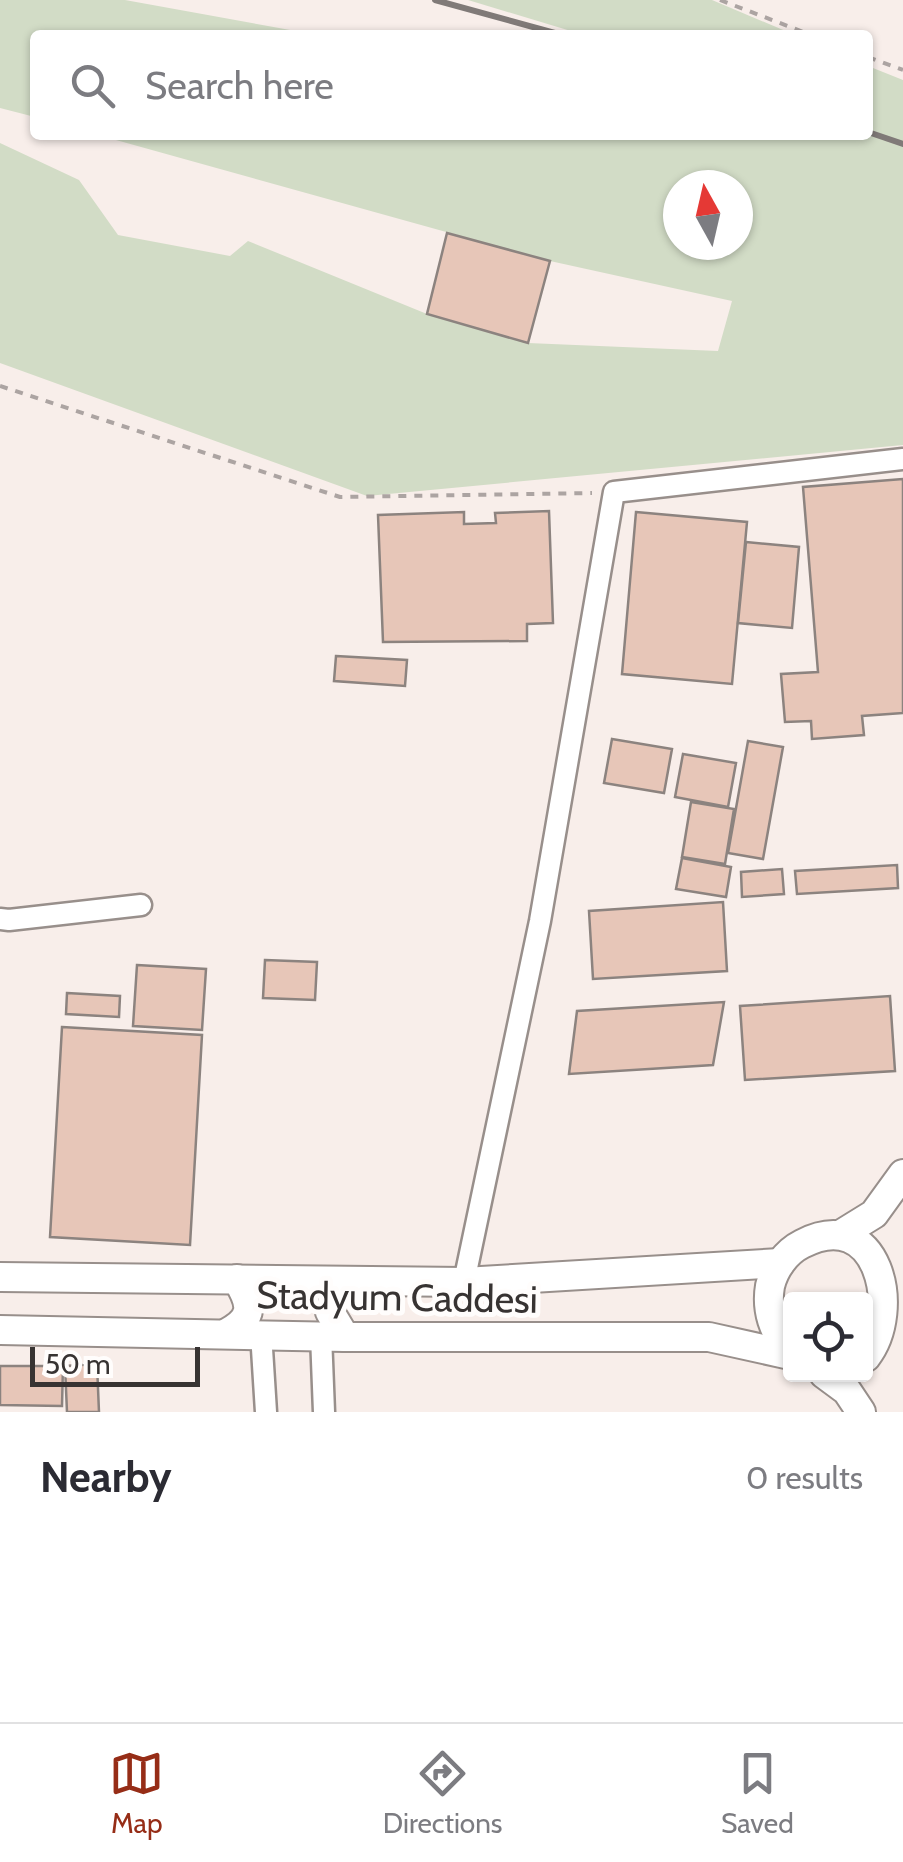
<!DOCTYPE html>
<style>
body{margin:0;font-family:Cabin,sans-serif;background:#f2f2f3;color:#2b2b33}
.controls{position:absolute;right:30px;bottom:30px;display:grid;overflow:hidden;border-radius:10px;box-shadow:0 2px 8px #0004}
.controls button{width:90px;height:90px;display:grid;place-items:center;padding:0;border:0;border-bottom:2px solid #e1e1e2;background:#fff;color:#2b2b33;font:50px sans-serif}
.compass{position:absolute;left:663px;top:170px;width:90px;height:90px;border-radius:50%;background:#fff;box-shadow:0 2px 8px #0004;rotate:352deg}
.scale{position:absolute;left:30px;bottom:25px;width:170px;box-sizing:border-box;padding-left:10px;border:5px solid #373332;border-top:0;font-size:28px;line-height:35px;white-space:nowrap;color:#373332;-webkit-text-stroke:8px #fffdfc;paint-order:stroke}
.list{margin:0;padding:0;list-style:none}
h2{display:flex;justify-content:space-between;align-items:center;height:130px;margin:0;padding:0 40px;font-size:42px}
h2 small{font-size:32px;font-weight:400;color:#7c7c81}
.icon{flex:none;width:55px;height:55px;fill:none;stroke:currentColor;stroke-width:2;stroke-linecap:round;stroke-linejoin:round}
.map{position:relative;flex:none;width:903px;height:1412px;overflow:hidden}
.search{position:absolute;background:#fff;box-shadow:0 2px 8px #0004;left:30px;right:30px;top:30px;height:110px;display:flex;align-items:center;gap:25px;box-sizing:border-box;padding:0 35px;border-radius:10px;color:#7c7c81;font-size:38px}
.sheet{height:310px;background:#fff}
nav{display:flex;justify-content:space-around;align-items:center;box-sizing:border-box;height:140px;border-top:2px solid #e1e1e2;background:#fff;font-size:28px;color:#7c7c81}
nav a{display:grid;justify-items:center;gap:5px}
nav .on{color:#962d17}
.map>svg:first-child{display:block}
.green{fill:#d2dcc6;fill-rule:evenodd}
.building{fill:#e7c6b8;stroke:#8c837f;stroke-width:2.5}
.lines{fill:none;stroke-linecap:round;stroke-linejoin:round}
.street-casing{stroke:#988f8b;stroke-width:25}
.secondary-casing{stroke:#988f8b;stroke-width:32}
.path{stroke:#aca4a2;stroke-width:4;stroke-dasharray:8 8;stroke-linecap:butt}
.street{stroke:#fff;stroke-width:20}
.secondary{stroke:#fff;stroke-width:28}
.rail{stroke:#807a78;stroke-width:6}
.labels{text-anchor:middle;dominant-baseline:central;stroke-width:10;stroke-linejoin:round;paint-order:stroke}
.street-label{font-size:38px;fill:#373332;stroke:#fffdfc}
</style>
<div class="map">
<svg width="903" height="1412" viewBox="0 0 903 1412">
<rect width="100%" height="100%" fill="#f8eeea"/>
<g class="green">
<polygon points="0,0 125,0 318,35 35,35 35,117 0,108"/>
<polygon points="468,0 712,0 795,35 584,35"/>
<path d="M868 66 903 80V445L367 496 0 363V143L79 180 118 235 230 256 248 241 427 314 528 343 718 351 732 301 550 261 98 135H868ZM738 185V245H678V185Z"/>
</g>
<g class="building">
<polygon points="447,233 550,261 528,343 427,314"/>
<polygon points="903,479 903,713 862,716 864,735 812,739 811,721 785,722 781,674 818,672 803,487"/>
<polygon points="549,511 553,623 527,624 527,641 383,642 378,515 464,512 464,524 496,523 495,513"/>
<polygon points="636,512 747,522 732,684 622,674"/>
<polygon points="746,542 799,547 792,628 738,623"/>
<polygon points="336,656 407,660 405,686 334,681"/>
<polygon points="612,739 672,749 664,793 604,783"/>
<polygon points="748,741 783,747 763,859 728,853"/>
<polygon points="683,754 736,763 728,807 675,797"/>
<polygon points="691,802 734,809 725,864 682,857"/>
<polygon points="682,858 731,867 726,897 676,889"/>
<polygon points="897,865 898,888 797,894 795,871"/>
<polygon points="782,869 784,894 742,897 741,872"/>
<polygon points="723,902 727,971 593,979 589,911"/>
<polygon points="265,960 317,962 315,1000 263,998"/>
<polygon points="137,965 206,969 202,1030 133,1026"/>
<polygon points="67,993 120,996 119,1017 66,1014"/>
<polygon points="890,996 895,1071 745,1080 740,1006"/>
<polygon points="724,1002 713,1065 569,1074 577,1011"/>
<polygon points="62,1027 202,1035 190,1245 50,1237"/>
<polygon points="97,1364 99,1412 67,1412 65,1366"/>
<polygon points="0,1366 63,1366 62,1406 0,1405"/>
</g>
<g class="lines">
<g class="street-casing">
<g id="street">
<polyline points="0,919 9,920 141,905"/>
<polyline points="464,1282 540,921 614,492 903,459"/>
<polyline points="261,1333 266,1412"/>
<polyline points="321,1335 324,1412"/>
</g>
</g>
<g class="secondary-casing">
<g id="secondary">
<polyline points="840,1235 874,1214 903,1174"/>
<polyline points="0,1277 464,1282 780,1263"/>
<polyline points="0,1330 345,1337 709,1337 790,1355"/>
<path d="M227 1333C255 1317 252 1305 237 1279"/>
<polyline points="345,1337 330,1312 335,1290 347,1282"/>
<path d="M790 1349C773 1334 766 1309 770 1286 774 1269 786 1252 802 1244 878 1204 903 1310 866 1357"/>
<polyline points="824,1374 847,1391 861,1412"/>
</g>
</g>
<g class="path">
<polyline points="720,0 811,35"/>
<polyline points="868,57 903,70"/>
<polyline points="0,386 340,497 592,493"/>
</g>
<use href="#street" class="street"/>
<use href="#secondary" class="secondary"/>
<g class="rail">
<polyline points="435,0 562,35"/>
<polyline points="868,132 903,144"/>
</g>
</g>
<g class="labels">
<g class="street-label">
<text transform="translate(397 1297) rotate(1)">Stadyum Caddesi</text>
</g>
</g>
</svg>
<div class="controls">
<button><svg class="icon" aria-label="locate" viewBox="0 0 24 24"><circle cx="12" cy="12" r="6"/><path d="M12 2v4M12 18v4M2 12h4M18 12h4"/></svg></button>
</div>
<svg class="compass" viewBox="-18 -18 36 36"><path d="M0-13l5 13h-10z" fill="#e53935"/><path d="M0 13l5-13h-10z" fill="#7c7c81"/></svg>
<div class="scale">50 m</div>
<div class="search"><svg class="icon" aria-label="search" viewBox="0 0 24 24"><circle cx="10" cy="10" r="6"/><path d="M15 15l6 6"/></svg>Search here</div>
</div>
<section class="sheet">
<h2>Nearby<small>0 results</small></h2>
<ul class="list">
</ul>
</section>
<nav>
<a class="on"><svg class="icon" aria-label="map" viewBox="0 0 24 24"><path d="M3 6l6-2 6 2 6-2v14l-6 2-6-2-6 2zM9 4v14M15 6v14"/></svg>Map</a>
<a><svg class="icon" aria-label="directions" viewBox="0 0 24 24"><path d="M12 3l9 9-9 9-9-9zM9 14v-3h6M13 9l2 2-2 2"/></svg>Directions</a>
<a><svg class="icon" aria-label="saved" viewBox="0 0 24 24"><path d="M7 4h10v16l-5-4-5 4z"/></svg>Saved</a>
</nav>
